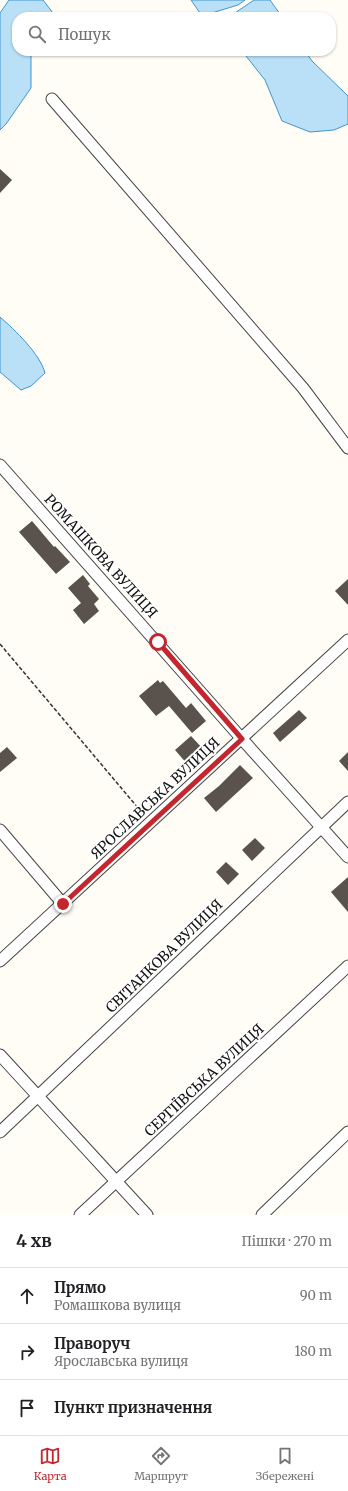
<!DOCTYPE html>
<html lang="uk">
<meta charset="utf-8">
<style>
body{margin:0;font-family:Merriweather,serif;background:#f2f2f2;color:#202124}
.stop{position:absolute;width:12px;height:12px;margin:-9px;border:3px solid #c4262e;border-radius:50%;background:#fff}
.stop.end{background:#c4262e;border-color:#fff;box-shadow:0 1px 4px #0008}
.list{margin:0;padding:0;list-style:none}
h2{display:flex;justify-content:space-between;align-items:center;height:52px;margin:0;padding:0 16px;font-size:17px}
h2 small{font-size:13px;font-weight:400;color:#757577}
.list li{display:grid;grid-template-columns:26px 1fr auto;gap:12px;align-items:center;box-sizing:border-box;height:56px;padding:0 16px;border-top:1px solid #e0e0e0}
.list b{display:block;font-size:15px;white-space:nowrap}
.list p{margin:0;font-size:13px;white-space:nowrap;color:#757577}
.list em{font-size:13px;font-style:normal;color:#757577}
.icon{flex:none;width:22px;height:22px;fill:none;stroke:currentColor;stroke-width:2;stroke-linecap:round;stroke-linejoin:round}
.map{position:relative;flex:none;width:348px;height:1215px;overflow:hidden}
.search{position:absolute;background:#fff;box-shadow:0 1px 3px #0004;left:12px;right:12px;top:12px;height:44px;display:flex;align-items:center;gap:10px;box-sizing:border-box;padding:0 14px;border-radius:16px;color:#757577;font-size:15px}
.sheet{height:220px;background:#fff}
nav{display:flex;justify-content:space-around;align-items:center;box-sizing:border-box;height:56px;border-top:1px solid #e0e0e0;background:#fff;font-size:11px;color:#757577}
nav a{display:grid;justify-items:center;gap:2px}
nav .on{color:#c4262e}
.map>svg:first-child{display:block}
.water{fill:#b9e0f7;stroke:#3f96cf}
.building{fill:#5a524d}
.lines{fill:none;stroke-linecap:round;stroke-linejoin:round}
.minor-casing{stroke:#444;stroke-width:13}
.path{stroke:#333;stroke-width:1.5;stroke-dasharray:4 2;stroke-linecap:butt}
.minor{stroke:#fff;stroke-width:11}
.route{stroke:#c4262e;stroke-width:5}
.labels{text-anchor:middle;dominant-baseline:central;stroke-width:4;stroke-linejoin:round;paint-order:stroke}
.street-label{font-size:14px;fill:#111;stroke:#fff}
</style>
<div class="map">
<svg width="348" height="1215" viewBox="0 0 348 1215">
<rect width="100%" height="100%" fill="#fffdf5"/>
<g class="water">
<polygon points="9,0 43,0 56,17 17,17 17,51 31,51 31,88 6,124 0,130 0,13"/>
<polygon points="191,0 245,0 238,5 202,16"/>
<polygon points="254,0 270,0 282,17 229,17"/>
<polygon points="242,51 305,51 312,61 348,96 348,124 334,130 310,132 282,121 265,80"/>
<path d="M0 317C15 330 40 354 45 373L31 386 21 390 0 372Z"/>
</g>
<g class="building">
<polygon points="0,169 12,180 0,193"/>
<polygon points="32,521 54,547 55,546 70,562 56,574 19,532"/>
<polygon points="83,575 90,584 88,586 99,599 94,604 99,611 84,624 73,610 81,603 68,588"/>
<polygon points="348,579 348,605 335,591"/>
<polygon points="158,680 160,683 163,681 186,708 191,703 206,721 192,733 169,706 156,716 139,696"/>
<polygon points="299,710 307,718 280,742 273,733"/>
<polygon points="191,736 204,750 188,765 175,750"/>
<polygon points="7,747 17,758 0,772 0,753"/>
<polygon points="348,752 348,771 339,761"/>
<polygon points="240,765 253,778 216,812 204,798 219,786"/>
<polygon points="255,838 265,848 252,861 242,850"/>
<polygon points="226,862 239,874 228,885 216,872"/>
<polygon points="348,877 348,912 331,892"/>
</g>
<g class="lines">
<g class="minor-casing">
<g id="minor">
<polyline points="52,99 303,388 348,448"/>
<polyline points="0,465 242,739 348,857"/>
<polyline points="0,830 63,904"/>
<polyline points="0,961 348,640"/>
<polyline points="0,1055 147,1215"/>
<polyline points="0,1132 348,802"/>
<polyline points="80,1215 348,966"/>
<polyline points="262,1215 348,1132"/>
</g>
</g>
<polyline class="path" points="0,644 144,815"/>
<use href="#minor" class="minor"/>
</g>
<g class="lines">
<polyline class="route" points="63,904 242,739 158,642"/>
</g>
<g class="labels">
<g class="street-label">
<text transform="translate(101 556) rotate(48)">РОМАШКОВА ВУЛИЦЯ</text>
<text transform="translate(155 798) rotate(-43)">ЯРОСЛАВСЬКА ВУЛИЦЯ</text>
<text transform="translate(164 956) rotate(-44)">СВІТАНКОВА ВУЛИЦЯ</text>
<text transform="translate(204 1080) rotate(-43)">СЕРГІЇВСЬКА ВУЛИЦЯ</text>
</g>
</g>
</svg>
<div class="stop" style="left:158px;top:642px"></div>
<div class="stop end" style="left:63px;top:904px"></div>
<div class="search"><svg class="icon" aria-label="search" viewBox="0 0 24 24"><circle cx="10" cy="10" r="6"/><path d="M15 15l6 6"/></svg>Пошук</div>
</div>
<section class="sheet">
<h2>4 хв<small>Пішки · 270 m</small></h2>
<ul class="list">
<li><svg class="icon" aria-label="ahead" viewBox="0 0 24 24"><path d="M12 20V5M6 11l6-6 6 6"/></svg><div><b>Прямо</b><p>Ромашкова вулиця</p></div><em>90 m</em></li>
<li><svg class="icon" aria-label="right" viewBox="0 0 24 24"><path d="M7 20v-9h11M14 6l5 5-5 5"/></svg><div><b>Праворуч</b><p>Ярославська вулиця</p></div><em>180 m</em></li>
<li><svg class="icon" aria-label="arrive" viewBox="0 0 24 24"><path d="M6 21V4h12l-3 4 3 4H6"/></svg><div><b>Пункт призначення</b></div></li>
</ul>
</section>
<nav>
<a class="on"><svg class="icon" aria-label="map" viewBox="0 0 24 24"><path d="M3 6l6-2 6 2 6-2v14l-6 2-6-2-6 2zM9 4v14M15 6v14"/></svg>Карта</a>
<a><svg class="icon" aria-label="directions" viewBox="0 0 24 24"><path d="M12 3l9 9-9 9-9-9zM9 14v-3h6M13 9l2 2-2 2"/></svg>Маршрут</a>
<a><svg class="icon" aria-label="saved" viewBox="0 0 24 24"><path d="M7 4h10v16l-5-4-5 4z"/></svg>Збережені</a>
</nav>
